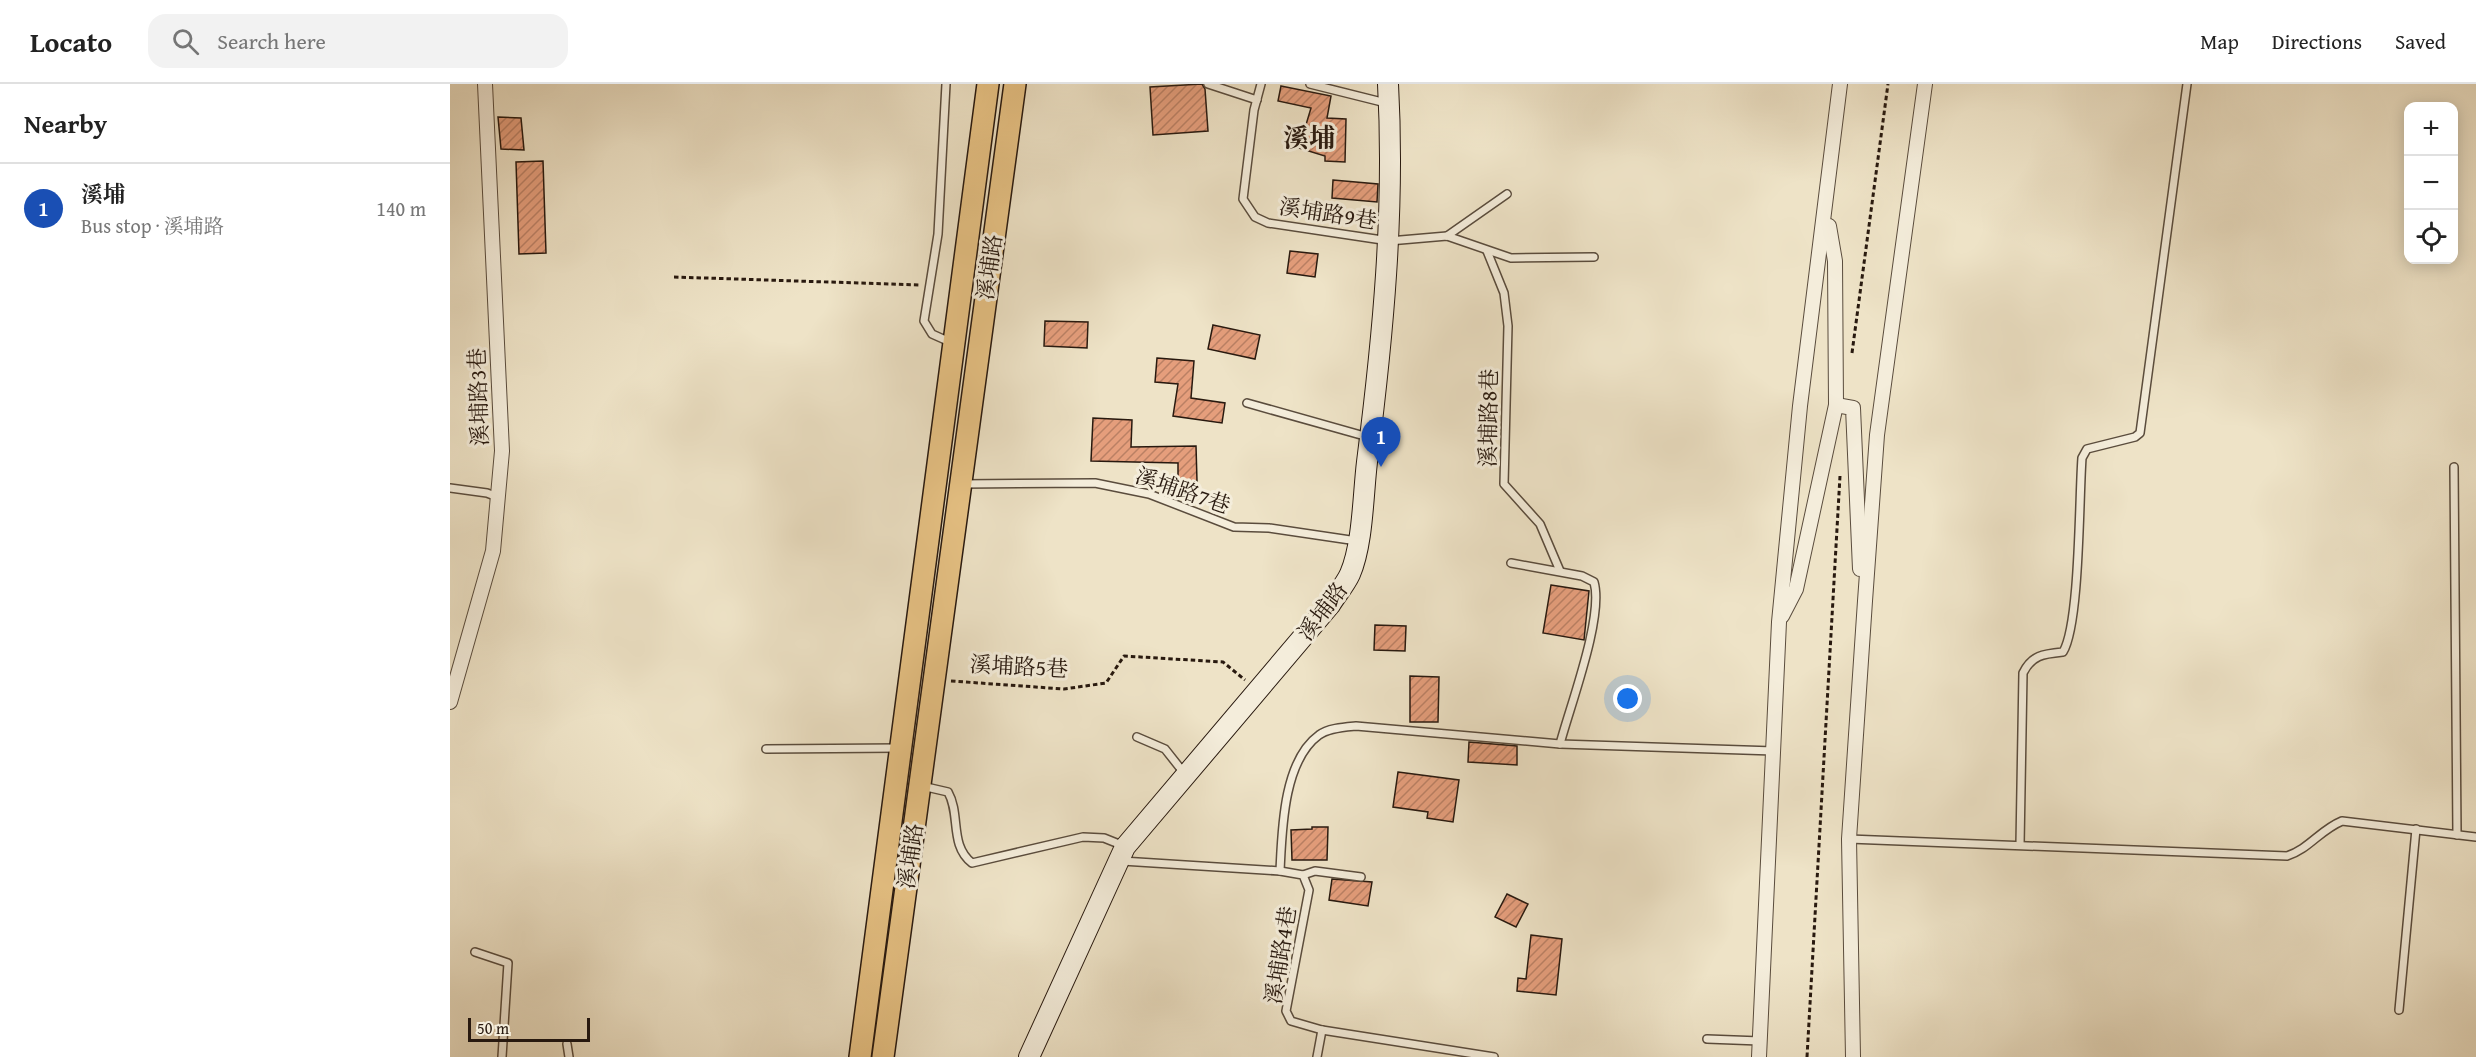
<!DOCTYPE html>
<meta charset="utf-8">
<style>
body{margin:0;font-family:"Gentium Book Plus","Noto Serif TC",serif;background:#f2f2f2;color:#222}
.controls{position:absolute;right:18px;top:18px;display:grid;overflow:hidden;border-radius:12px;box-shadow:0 3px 15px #0003}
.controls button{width:54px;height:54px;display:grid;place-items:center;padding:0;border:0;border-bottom:2px solid #e0e0e0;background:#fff;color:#222;font:30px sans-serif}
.scale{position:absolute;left:18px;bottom:15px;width:122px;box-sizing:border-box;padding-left:6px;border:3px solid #28190f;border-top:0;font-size:16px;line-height:21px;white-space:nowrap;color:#28190f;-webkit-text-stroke:4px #f4eddb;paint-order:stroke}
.you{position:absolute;left:1178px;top:615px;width:21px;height:21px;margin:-15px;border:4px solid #fff;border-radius:50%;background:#1a73e8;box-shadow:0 0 0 9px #1a73e833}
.badge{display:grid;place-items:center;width:39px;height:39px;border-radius:50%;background:#7c3aed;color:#fff;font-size:20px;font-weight:700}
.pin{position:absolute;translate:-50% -50px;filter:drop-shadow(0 2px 3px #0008)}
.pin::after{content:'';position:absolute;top:32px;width:21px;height:18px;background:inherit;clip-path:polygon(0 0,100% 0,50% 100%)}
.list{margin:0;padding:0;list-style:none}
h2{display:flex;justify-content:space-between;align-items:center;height:78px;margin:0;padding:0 24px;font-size:26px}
h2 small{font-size:20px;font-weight:400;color:#767676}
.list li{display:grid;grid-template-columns:39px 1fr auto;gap:18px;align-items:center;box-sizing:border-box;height:90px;padding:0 24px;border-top:2px solid #e0e0e0}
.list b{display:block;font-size:22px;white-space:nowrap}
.list p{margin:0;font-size:20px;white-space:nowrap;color:#767676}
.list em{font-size:20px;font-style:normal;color:#767676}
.icon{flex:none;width:33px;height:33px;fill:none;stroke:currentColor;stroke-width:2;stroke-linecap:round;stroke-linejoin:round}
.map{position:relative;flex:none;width:2026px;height:973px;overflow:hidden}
header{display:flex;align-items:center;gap:36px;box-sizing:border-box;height:84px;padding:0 30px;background:#fff;border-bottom:2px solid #e0e0e0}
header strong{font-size:28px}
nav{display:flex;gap:33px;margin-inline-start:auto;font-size:21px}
.search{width:420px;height:54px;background:#f2f2f2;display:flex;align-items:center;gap:15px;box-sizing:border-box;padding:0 21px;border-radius:18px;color:#767676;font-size:22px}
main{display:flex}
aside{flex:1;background:#fff}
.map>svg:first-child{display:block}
.building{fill:url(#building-hatch);stroke:#28190f;stroke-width:1.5}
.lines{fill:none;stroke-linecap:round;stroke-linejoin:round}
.lane-casing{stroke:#5a4c3d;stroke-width:10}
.street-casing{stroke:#5a4c3d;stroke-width:16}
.secondary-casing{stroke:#28190f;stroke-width:22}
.primary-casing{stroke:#28190f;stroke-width:24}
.path{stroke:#28190f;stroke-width:3;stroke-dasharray:4.5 3;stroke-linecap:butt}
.lane{stroke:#f4eddb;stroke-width:7}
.street{stroke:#f4eddb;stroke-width:14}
.secondary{stroke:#f4eddb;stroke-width:20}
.primary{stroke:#e7c284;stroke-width:21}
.labels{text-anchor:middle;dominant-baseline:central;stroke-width:6;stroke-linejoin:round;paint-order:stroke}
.street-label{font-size:22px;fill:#28190f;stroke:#f4eddb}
.quarter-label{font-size:26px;font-weight:bold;fill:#28190f;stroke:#f4eddb}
</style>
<header>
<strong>Locato</strong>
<div class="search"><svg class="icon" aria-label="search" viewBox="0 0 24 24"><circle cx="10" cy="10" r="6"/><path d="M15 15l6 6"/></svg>Search here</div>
<nav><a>Map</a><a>Directions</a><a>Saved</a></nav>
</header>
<main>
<aside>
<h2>Nearby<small></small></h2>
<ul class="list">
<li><span class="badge" style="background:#1a4fb4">1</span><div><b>溪埔</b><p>Bus stop · 溪埔路</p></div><em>140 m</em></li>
</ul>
</aside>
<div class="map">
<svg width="2026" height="973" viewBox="0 0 2026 973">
<defs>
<pattern id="building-hatch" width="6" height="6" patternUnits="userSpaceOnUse" patternTransform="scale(1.5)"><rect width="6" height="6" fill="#e59e7c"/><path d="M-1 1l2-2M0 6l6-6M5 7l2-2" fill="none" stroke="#ba8064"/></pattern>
</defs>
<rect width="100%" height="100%" fill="#eee3c7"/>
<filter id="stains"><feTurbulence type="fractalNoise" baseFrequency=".00333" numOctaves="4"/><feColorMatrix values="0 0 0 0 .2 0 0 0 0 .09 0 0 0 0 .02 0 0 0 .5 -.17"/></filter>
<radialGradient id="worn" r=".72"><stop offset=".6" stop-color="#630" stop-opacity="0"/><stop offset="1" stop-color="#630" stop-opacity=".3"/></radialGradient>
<g class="building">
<polygon points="752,0 755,5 758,47 703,51 700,3"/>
<polygon points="831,2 881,12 877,34 896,35 895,78 875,77 875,72 849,64 861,24 828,17"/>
<polygon points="48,33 71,34 74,66 51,65"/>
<polygon points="93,77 96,169 69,170 66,78"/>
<polygon points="883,96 928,100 927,118 882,114"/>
<polygon points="840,167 868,170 865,193 837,189"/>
<polygon points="595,237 638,238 637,264 594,262"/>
<polygon points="763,241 810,251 805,275 758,265"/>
<polygon points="707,274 744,277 741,314 775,319 772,339 723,332 728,300 705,298"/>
<polygon points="643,334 682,336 681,363 746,362 747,397 728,398 728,379 641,377"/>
<polygon points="1101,501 1139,507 1134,556 1093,549"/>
<polygon points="925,541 956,542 955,567 924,566"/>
<polygon points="960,592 989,593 988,638 960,638"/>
<polygon points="1019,658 1067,662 1067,681 1018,678"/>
<polygon points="948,688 1009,696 1003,738 977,734 978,728 943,723"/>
<polygon points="862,743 878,743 877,776 842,776 841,746 862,745"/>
<polygon points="882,795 922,798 918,822 879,816"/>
<polygon points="1057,810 1078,820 1066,843 1045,833"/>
<polygon points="1081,851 1112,855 1106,911 1067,907 1068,894 1076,895"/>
</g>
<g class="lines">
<g class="lane-casing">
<g id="lane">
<polyline points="496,0 488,150 474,237 482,250 500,258"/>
<polyline points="758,0 807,16"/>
<polyline points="811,0 804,26 793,115 805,133 818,139 939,157 997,152 1061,174 1144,173"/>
<polyline points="860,0 936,19"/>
<polyline points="997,152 1057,110"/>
<polyline points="1037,167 1054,209 1058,242 1054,400 1090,440 1110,487"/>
<polyline points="797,319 918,353"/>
<polyline points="2004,383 2007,751"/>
<polyline points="512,400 645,399 699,410 784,443 819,444 907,457"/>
<polyline points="0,404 37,409 50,414"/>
<path d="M1061 479 1132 492 1144 498C1154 533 1120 622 1110 660"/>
<polyline points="687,653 715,665 734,689"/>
<polyline points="316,665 449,664"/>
<path d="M472 702 498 708C511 731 499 761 522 779L633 753 654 754 674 762"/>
<path d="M1399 755 1837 772C1859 765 1870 746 1892 737L2026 753"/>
<path d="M1570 761 1573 589C1582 571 1593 570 1613 568 1630 540 1629 413 1632 374L1637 365 1685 353 1690 349 1737 0"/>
<polyline points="672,777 830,787 853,791 859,806 836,927 841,937 872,946 1044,973"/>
<path d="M830 787C832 747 833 677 869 651 878 644 895 643 906 642L1110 660 1324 667"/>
<polyline points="853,791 865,787 911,793"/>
<polyline points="25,868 58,879 52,973"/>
<polyline points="1949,926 1966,745"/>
<polyline points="1257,955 1310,957"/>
<polyline points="117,960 119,973"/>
<polyline points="867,973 872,946"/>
</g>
</g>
<g class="street-casing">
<g id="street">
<polyline points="1386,321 1403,324 1410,485"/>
<polyline points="1332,532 1346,505 1386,321 1385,177 1379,142"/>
<polyline points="0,618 43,467 52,367 35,0"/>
<polyline points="1309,973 1329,538 1350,322 1390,0"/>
<polyline points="1403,973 1399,755 1415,517 1427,351 1475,0"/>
</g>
</g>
<g class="secondary-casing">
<path id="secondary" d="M579 973 675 763 880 521C886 511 895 501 900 490 913 460 913 411 917 378 933 252 945 127 938 0"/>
</g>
<g class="primary-casing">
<g id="primary">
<polyline points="410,973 538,0"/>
<polyline points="433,973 565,0"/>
</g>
</g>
<g class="path">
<polyline points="224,193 470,201"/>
<polyline points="1402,269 1438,0"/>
<polyline points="501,597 614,605 656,599 674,572 773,578 795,596"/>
<polyline points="1357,973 1390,392"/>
</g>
<use href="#lane" class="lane"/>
<use href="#street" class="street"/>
<use href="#secondary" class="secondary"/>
<use href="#primary" class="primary"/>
</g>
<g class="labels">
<g class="street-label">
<text transform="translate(878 129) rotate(9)">溪埔路9巷</text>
<text transform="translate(539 183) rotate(-82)">溪埔路</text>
<text transform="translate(28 313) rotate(-92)">溪埔路3巷</text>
<text transform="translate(1038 334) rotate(-89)">溪埔路8巷</text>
<text transform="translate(733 406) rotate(19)">溪埔路7巷</text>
<text transform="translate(872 527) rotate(-53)">溪埔路</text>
<text transform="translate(569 582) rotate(3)">溪埔路5巷</text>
<text transform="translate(460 772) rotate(-82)">溪埔路</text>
<text transform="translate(830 871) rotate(-81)">溪埔路4巷</text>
</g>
<g class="quarter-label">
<text x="859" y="53">溪埔</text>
</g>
</g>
<rect width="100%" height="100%" filter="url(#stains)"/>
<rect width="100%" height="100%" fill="url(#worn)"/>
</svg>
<div class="controls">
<button>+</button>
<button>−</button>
<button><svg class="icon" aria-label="locate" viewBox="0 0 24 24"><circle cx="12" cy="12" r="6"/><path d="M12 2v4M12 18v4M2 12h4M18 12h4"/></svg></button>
</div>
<div class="scale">50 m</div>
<div class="you"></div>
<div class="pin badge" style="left:931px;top:383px;background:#1a4fb4">1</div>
</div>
</main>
